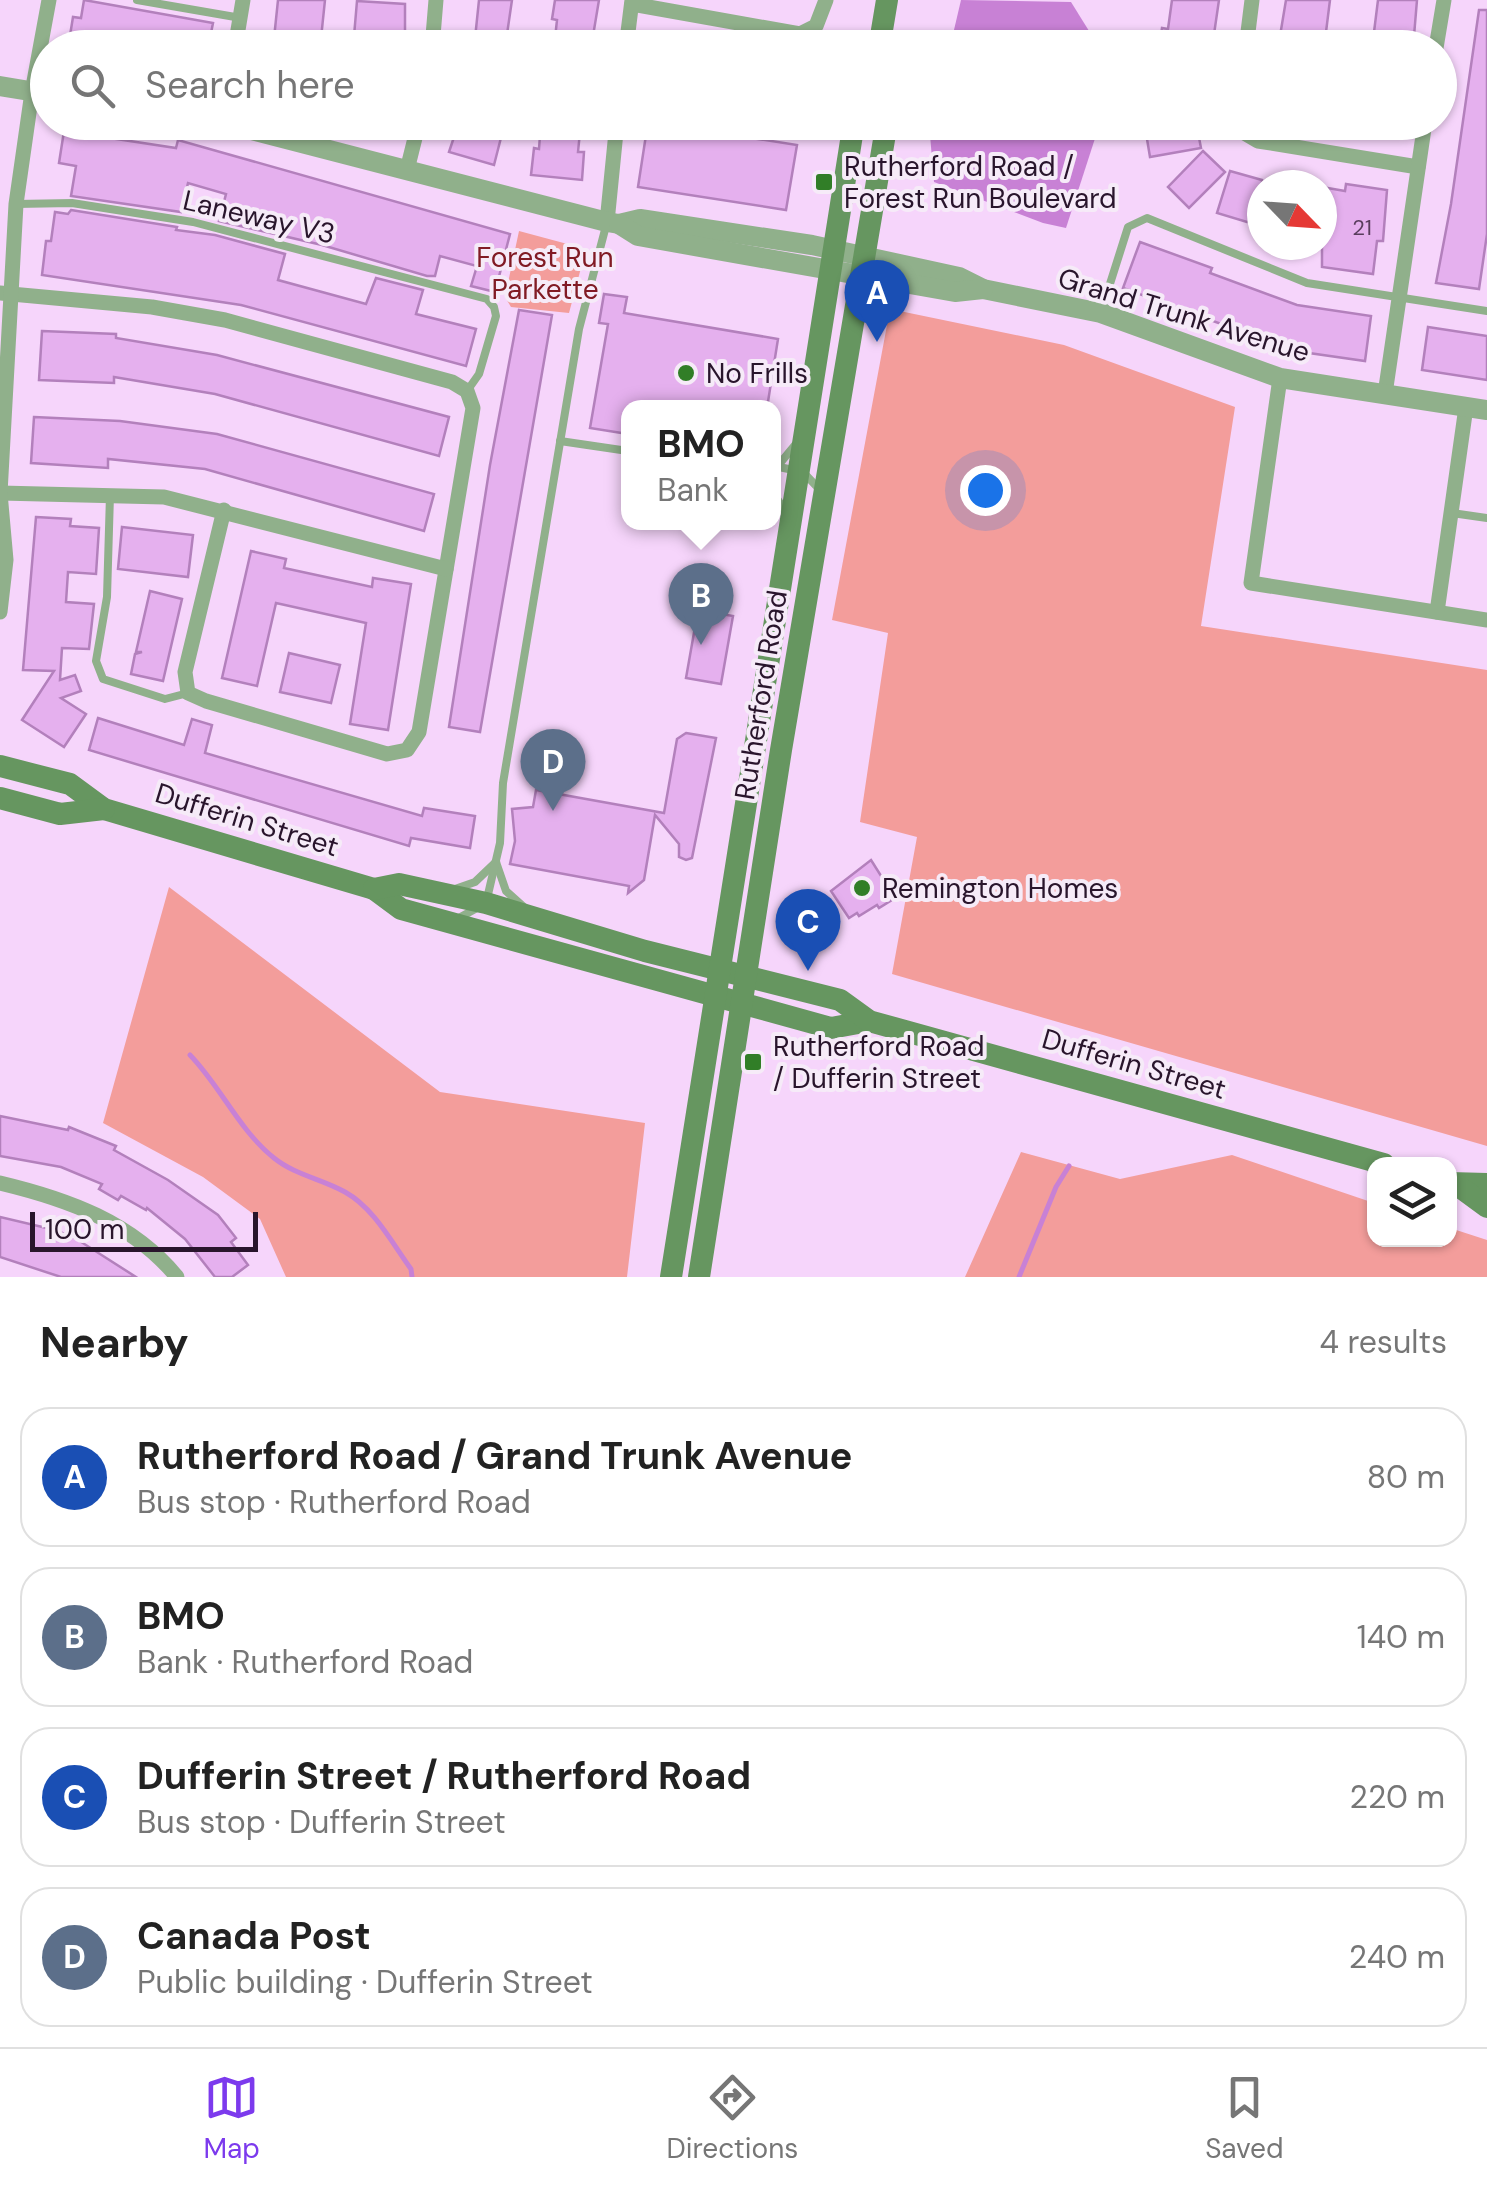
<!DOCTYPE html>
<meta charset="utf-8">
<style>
body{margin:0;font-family:"DM Sans",sans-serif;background:#f6f6f6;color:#222}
.controls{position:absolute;right:30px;bottom:30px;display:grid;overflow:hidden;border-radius:20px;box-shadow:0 2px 8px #0004}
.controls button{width:90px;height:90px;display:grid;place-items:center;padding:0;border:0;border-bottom:2px solid #e0e0e0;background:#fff;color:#222;font:50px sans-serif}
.compass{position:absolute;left:1247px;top:170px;width:90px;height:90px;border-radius:50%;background:#fff;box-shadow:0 2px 8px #0004;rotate:115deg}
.scale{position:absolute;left:30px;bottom:25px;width:228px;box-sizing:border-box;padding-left:10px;border:5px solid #29152c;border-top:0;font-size:28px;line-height:35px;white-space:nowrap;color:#29152c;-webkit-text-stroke:8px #f6ebf8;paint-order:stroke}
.you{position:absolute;left:985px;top:490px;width:35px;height:35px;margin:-25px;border:8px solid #fff;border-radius:50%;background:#1a73e8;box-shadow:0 0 0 15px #1a73e833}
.badge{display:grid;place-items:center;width:65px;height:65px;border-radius:50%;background:#7c3aed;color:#fff;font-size:32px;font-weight:700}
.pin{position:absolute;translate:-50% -82px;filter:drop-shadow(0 2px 5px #0008)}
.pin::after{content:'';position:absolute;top:52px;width:35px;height:30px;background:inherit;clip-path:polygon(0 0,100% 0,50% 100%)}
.popup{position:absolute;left:621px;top:400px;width:160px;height:130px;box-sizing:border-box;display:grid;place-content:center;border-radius:20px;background:#fff;filter:drop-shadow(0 2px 8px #0005);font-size:32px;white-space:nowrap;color:#767676}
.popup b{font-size:38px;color:#222}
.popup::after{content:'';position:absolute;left:50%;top:100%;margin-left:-20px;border:20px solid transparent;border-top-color:#fff}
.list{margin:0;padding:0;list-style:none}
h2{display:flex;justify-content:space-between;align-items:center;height:130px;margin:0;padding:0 40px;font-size:42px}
h2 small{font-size:32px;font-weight:400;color:#767676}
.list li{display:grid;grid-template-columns:65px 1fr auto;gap:30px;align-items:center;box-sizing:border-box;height:140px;margin:0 20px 20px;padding:0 20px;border:2px solid #e0e0e0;border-radius:30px}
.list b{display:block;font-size:38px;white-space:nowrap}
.list p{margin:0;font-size:32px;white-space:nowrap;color:#767676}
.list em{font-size:32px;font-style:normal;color:#767676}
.icon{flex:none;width:55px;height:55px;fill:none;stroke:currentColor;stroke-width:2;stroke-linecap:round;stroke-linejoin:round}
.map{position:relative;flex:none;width:1487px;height:1277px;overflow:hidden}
.search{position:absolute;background:#fff;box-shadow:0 2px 8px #0004;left:30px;right:30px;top:30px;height:110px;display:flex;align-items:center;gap:25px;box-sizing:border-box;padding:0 35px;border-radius:55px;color:#767676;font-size:38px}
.sheet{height:770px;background:#fff}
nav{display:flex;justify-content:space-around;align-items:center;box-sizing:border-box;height:140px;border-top:2px solid #e0e0e0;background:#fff;font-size:28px;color:#767676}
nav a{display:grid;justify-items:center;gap:5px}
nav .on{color:#7c3aed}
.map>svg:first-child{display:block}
.green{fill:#f39d9b}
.water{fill:#c881d5}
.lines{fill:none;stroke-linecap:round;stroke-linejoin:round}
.stream{stroke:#c881d5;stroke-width:5}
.building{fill:#e5b0ee;stroke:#b380bc;stroke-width:2.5}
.service{stroke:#90b08b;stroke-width:8}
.minor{stroke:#90b08b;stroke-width:15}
.tertiary{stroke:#90b08b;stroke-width:20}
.secondary{stroke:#669660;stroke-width:22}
.poi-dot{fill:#317e27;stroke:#f6ebf8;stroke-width:4}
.labels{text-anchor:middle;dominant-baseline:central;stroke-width:8;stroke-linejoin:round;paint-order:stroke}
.number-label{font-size:22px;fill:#583c5c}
.poi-label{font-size:28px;fill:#29152c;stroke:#f6ebf8;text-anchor:start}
.street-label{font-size:28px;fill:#29152c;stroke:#f6ebf8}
.park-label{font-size:28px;fill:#811b24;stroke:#f6ebf8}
</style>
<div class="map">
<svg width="1487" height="1277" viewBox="0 0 1487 1277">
<rect width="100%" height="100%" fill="#f6d5fb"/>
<g class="green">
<polygon points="519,231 586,249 569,313 511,307 505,297"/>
<polygon points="890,309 1064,345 1235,407 1201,626 1487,670 1487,1146 892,974 917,837 860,822 888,633 832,620"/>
<polygon points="169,887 440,1092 645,1123 627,1277 286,1277 260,1219 203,1177 103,1123"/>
<polygon points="1021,1152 1120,1179 1232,1155 1374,1203 1374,1240 1450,1240 1450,1228 1487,1240 1487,1277 965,1277"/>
</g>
<g class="water">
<polygon points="961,0 1071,2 1099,47 950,47"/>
<polygon points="933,123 1100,123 1066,228 1043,223 934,182 930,135"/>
</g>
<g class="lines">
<g class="stream">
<path d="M190 1055C221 1087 239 1130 274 1158 295 1175 322 1179 345 1192 374 1208 392 1243 411 1269L412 1277"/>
<polyline points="1019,1277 1056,1187 1069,1166"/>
</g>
</g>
<g class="building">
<polygon points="84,0 213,23 208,48 68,48 73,17 81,18"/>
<polygon points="278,0 325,0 320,48 273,48"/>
<polygon points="479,0 512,0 505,48 474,48"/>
<polygon points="555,0 599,0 591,48 554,48 557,20 552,19"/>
<polygon points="1172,0 1219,0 1212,48 1159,48 1162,28 1168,29"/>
<polygon points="1286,0 1330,0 1324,48 1278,48"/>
<polygon points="1378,0 1417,0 1413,48 1372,48"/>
<polygon points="357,1 405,4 405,48 353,48"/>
<polygon points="1479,10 1487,10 1487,234 1479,289 1436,283 1451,204"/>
<polygon points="459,122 505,122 494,165 449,152"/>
<polygon points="541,122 581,122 578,152 584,152 582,180 531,175 534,148 539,149"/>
<polygon points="648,122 797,145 786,210 638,187"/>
<polygon points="1168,122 1196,122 1201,148 1150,157 1145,127"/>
<polygon points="64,131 176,148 178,140 510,234 495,292 471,286 477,266 440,256 435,276 427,276 322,245 219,221 226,194 188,183 181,212 71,196 76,166 59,163"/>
<polygon points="1203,151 1225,172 1189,208 1168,187"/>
<polygon points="1230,171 1262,180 1262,222 1247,222 1217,213"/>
<polygon points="1346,184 1387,190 1383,241 1377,241 1373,274 1322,267 1322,187 1345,191"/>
<polygon points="71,210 177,227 176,230 215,235 285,254 278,280 366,304 376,278 423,290 416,314 476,329 466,366 241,305 42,275 46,241 51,241 55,212 68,214"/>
<polygon points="1140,242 1212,268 1210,273 1297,305 1371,316 1365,361 1295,351 1123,288"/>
<polygon points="604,294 627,297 624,313 778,339 767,408 628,408 628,434 590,428 608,324 599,323"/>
<polygon points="519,310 552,315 480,732 449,727 490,465"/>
<polygon points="1428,327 1487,336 1487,380 1422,370"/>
<polygon points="42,331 116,334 116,338 217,355 449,417 439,456 215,394 114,377 114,383 39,380"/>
<polygon points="34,417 120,421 217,434 434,494 424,531 205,469 108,459 108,468 31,463"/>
<polygon points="36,517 71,519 70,526 99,528 96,574 68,572 66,602 94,604 89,649 62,648 60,680 75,675 81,691 61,698 86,714 64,747 22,720 54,671 23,670"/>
<polygon points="122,527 193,535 188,577 118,569"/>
<polygon points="251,551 286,559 284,568 372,587 373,578 411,584 388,730 350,724 366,623 276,603 257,686 222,678"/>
<polygon points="150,591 182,599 163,681 131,674 135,654 142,652 136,652"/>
<polygon points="698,610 733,616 721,684 686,678"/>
<polygon points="289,653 340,665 331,703 280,692"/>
<polygon points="98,718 184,745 192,719 212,725 205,753 422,816 424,808 475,816 470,848 411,838 409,846 89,750"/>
<polygon points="686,733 716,738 692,858 686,860 679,857 679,844 655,815 644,880 628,893 629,886 510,864 515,841 512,809 533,807 536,790 664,813 677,739"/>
<polygon points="871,860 895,898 879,908 877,905 859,916 857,913 849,918 831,891"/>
<polygon points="0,1116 68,1130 69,1127 116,1146 114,1150 168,1180 218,1215 236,1238 231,1242 248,1265 232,1277 215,1277 185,1239 147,1208 146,1210 121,1196 118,1200 99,1189 102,1184 61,1167 0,1156"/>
<polygon points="0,1217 55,1230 75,1238 136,1277 61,1277 0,1257"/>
</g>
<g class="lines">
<g class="service">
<polyline points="137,0 241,18"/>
<polyline points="816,26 821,48"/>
<polyline points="710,122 793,136 807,122"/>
<polyline points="16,204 72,203 193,222 487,299 494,307 496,316 479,374 467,391"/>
<polyline points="1102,309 1128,227 1147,218 1307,283 1487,311"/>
<polyline points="560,441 628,451"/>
<polyline points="774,464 781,462 795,445"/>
<polyline points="774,466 803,472 821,491"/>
<polyline points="774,494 785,511"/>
<polyline points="110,495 107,597 96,661 103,679 165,699 188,693"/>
<polyline points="1452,513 1487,518"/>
<polyline points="496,862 506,891 525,908"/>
<polyline points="455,889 475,882 496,862"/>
<polyline points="457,919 486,903 500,843 503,783 579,329 607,222"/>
</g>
<g class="minor">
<polyline points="632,4 800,34 816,26 826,0"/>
<polyline points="235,48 243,0"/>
<polyline points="432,48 436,0"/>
<polyline points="626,48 632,0"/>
<polyline points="1246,48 1252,0"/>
<polyline points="1436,48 1444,0"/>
<polyline points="1239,122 1241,131 1258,141 1418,167"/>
<polyline points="407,170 419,122"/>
<polyline points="607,222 617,122"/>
<polyline points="0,293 152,307 225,320 452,382 467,391 473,408 419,732 407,750 387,754 206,701 188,693 185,672 224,510"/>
<polyline points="1280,378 1251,583 1487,620"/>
<polyline points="1385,394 1425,122"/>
<polyline points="0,493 164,497 446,569"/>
<polyline points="0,612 6,560 0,493 16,204 32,92 49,0"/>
<polyline points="1437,612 1466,407"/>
<path d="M0 1183C67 1199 132 1222 177 1277"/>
</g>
<g class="tertiary">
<polyline points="0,86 48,94"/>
<polyline points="221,122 607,222 619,224 640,219 812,245 959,277 983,289 1101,313 1280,378 1487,410"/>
<polyline points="619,224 638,236 955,292 983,289"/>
</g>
<g class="secondary">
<polyline points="879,48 887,0"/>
<polyline points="0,766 70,784 104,809 374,889 401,909 831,1028 869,1021"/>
<polyline points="0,798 60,814 104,809"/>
<polyline points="374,889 399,884 486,903 645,951 840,1000 869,1021 1384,1164"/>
<polyline points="1450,1183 1487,1184"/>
<polyline points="1457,1185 1487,1207"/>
<polyline points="671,1277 854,122"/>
<polyline points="699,1277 781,750 887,122"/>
</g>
</g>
<g class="poi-dot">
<rect x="814" y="172" width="20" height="20" rx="5"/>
<circle cx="686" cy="373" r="10"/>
<circle cx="862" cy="888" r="10"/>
<rect x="743" y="1052" width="20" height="20" rx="5"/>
</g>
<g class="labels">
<g class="number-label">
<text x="1362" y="227">21</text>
</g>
<g class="poi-label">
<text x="844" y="166">Rutherford Road /<tspan x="844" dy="32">Forest Run Boulevard</tspan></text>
<text x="706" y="373">No Frills</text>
<text x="882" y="888">Remington Homes</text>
<text x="773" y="1046">Rutherford Road<tspan x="773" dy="32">/ Dufferin Street</tspan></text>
</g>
<g class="street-label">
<text transform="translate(259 217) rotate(13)">Laneway V3</text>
<text transform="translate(1184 315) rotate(17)">Grand Trunk Avenue</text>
<text transform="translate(761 695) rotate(-81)">Rutherford Road</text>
<text transform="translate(247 820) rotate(17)">Dufferin Street</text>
<text transform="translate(1134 1064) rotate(16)">Dufferin Street</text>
</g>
<g class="park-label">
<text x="545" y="257">Forest Run<tspan x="545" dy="32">Parkette</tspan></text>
</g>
</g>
</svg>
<div class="controls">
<button><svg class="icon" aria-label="layers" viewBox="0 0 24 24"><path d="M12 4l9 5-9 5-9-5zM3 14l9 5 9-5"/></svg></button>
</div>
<svg class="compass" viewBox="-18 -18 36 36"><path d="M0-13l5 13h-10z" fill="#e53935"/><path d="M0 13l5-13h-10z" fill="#767676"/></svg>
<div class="scale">100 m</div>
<div class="you"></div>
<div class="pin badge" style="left:877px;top:342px;background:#1a4fb4">A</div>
<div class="pin badge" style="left:701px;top:645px;background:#5c6f8a">B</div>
<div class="popup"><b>BMO</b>Bank</div>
<div class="pin badge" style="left:808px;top:971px;background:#1a4fb4">C</div>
<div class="pin badge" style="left:553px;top:811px;background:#5c6f8a">D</div>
<div class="search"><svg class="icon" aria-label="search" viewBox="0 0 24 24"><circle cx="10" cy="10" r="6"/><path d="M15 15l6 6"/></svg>Search here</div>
</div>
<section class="sheet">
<h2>Nearby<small>4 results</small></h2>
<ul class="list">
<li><span class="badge" style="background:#1a4fb4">A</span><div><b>Rutherford Road / Grand Trunk Avenue</b><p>Bus stop · Rutherford Road</p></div><em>80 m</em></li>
<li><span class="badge" style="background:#5c6f8a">B</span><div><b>BMO</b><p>Bank · Rutherford Road</p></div><em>140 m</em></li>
<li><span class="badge" style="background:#1a4fb4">C</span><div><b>Dufferin Street / Rutherford Road</b><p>Bus stop · Dufferin Street</p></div><em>220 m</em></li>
<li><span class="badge" style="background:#5c6f8a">D</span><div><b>Canada Post</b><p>Public building · Dufferin Street</p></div><em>240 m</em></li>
</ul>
</section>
<nav>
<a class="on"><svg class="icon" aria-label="map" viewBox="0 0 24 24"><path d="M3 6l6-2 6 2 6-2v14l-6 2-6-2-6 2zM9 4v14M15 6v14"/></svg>Map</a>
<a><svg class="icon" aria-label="directions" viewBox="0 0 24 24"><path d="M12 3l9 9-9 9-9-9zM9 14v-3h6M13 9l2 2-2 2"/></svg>Directions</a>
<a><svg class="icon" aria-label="saved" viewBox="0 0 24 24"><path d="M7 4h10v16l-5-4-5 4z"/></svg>Saved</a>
</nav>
